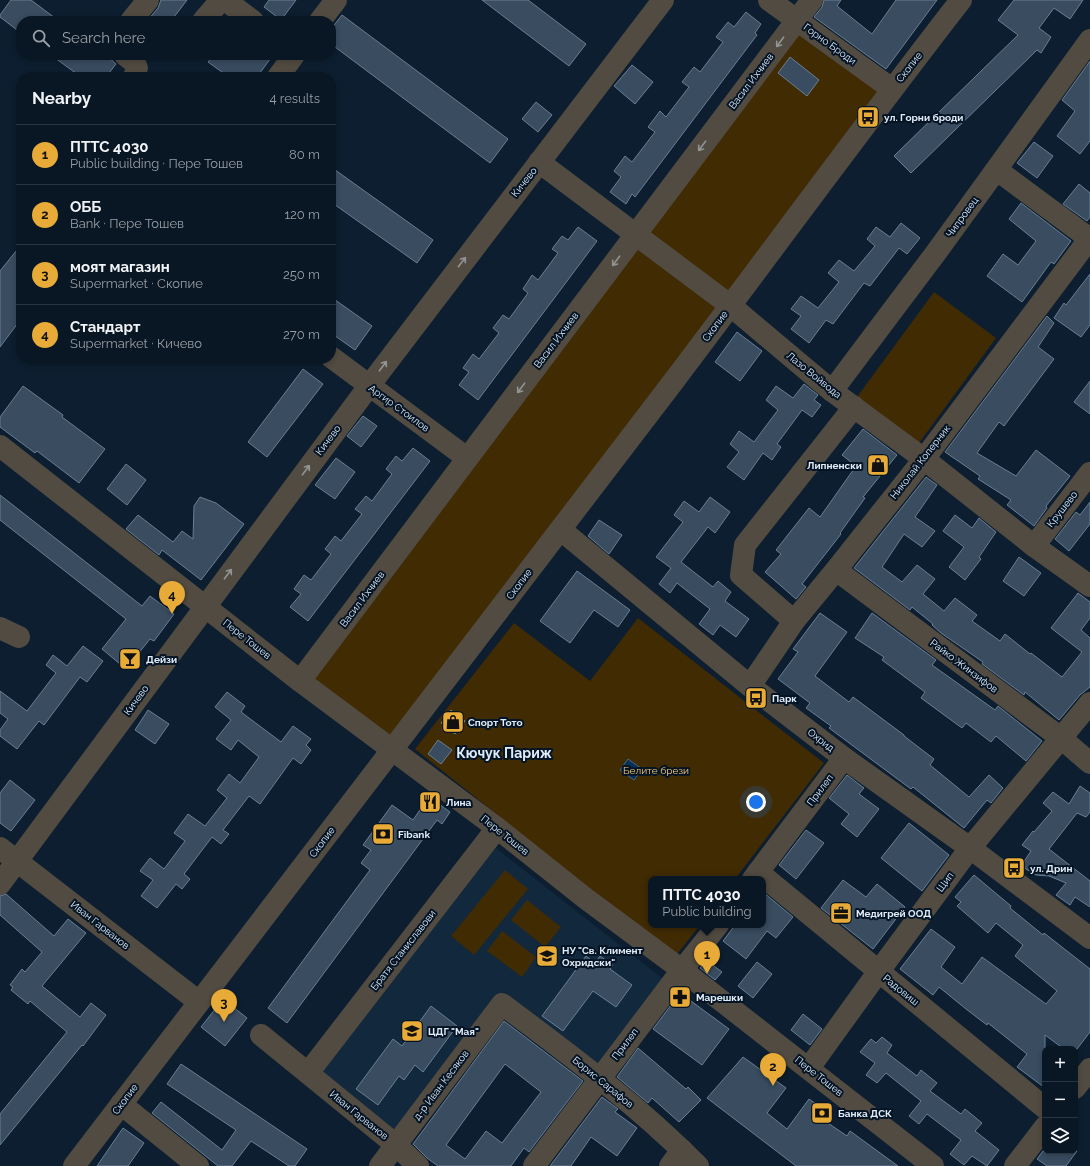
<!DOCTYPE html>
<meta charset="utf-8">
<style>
body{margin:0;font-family:Raleway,sans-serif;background:#172330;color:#f1f3f6}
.controls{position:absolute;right:12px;bottom:12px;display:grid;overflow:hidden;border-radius:8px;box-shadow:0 2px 6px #0003}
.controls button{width:36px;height:36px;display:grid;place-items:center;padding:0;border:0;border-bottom:1px solid #293541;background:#091623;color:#f1f3f6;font:20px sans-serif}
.you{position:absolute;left:756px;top:802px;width:14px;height:14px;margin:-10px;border:3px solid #fff;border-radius:50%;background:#1a73e8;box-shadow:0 0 0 6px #1a73e833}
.badge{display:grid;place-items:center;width:26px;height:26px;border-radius:50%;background:#e8ab37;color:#111;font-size:13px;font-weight:700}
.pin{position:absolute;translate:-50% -33px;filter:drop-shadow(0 1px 2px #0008)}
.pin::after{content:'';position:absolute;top:21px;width:14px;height:12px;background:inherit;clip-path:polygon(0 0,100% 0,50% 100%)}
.popup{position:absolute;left:648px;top:876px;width:118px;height:52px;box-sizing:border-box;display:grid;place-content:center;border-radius:8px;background:#091623;filter:drop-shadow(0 1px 3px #0005);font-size:13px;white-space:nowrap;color:#999fa6}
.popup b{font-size:15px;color:#f1f3f6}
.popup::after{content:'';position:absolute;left:50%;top:100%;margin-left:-8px;border:8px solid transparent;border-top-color:#091623}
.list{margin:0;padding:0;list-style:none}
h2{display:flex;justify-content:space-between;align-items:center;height:52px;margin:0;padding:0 16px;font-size:17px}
h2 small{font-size:13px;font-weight:400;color:#999fa6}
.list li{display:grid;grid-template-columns:26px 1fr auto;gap:12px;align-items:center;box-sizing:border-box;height:60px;padding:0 16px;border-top:1px solid #293541}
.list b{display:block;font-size:15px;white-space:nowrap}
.list p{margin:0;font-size:13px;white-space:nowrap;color:#999fa6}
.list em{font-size:13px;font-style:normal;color:#999fa6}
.icon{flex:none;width:22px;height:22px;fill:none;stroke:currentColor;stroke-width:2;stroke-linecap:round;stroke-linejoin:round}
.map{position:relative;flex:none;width:1090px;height:1166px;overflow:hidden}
.search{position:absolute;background:#091623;box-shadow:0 2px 6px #0003;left:16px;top:16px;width:320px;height:44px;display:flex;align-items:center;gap:10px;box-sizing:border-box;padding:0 14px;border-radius:16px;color:#999fa6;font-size:15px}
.panel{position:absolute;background:#091623;box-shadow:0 2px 6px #0003;left:16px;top:72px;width:320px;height:292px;border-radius:16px}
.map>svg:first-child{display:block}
.built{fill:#11283d}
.green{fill:#402b03}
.water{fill:#043056;stroke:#466887}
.building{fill:#394c60;stroke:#6a7e94;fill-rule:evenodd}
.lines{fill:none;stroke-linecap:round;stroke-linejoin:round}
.minor{stroke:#524b41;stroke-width:22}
.oneway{stroke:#929393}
.labels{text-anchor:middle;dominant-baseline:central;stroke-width:4;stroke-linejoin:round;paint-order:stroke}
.street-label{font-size:10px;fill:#e1ecf8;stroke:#041425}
.poi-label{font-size:10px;font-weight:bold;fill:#e1ecf8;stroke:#041425;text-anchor:start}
.park-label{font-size:10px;fill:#f9c97a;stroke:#041425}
.district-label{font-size:14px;font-weight:bold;fill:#e1ecf8;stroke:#041425}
</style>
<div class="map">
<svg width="1090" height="1166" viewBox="0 0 1090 1166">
<rect width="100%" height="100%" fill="#0c1e2f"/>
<polygon class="built" points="496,848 667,982 601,1070 504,992 397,1133 319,1070 429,930"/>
<g class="green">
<polygon points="800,30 882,92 391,741 310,680"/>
<polygon points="934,292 996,338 919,443 857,397"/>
<polygon points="638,618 824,763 735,879 651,879 651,925 700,925 675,957 415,749 514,623 590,681"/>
<polygon points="505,870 528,889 474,955 451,936"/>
<polygon points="527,900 561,927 545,947 511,920"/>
<polygon points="502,931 536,957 522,977 487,951"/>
</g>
<polygon class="water" points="628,759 642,769 634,780 620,770"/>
<g class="building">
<polygon points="11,0 31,0 59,21 21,21 21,33 0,17 0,15"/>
<polygon points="161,0 187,0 171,21 147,21 158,8"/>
<polygon points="269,0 296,0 281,20 264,7"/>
<polygon points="482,0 528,0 586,44 569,66"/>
<polygon points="824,0 841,0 837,6 872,34 896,0 937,0 886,69 814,17 822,7"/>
<polygon points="1014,0 1083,0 1070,19 1054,8 1039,28 1051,37 1041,53 1037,50 911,173 894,156 1018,35 998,20"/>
<polygon points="746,12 761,24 755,33 757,35 635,197 632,194 626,204 610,192 621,177 614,171 625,156 632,162 655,132 648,127 660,111 666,117 689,87 682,82 694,67 700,72 723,42 716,37 728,22 734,27"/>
<polygon points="342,15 508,139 490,163 331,44 331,29"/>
<polygon points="51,55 106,55 116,64 106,77 81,77"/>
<polygon points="214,55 273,55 257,77 229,77 208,62"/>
<polygon points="790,57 819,80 807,96 778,73"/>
<polygon points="1090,61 1090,141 1080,154 1057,136 1075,111 1062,100"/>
<polygon points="632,65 653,82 635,104 614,86"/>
<polygon points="536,102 552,115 538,132 522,119"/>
<polygon points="1034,142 1053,156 1037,178 1017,163"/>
<polygon points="331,167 433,240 417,263 331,202"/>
<polygon points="1079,184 1090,193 1090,217 1087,221 1063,204"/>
<polygon points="1021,203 1071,241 1054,264 1051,262 1022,302 987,276 1003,254 1018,265 1036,241 1009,219"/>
<polygon points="901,223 920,238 907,254 899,248 870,286 864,283 833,324 826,320 809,343 791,329 801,316 791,309 801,296 818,308 839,282 828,273 839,260 854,271 875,246 867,239 876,227 890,237"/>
<polygon points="578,227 597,241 478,400 459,385 469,372 463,368 473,354 479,359 499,333 493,328 503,315 509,319 528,293 523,289 532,275 538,280 558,253 552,249 562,236 568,240"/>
<polygon points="21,245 21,319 0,347 0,271"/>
<polygon points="1090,274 1090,325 1081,337 1054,318 1064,303 1066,305"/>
<polygon points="331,297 372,326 355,350 331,333"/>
<polygon points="1047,316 1054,323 1038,347 1054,359 1004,426 999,422 977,453 1016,476 1036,450 1070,476 1046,506 1047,508 1034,526 1007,505 1011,500 978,479 980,476 945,452"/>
<polygon points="737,332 762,351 740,381 715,362"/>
<polygon points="303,369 323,384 267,457 248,442"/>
<polygon points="1090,381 1090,414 1074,402"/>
<polygon points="804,384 818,395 814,400 821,405 812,417 802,410 777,444 781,447 772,460 763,453 744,480 727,467 739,452 730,444 739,431 754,442 778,410 766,400 776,386 793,398"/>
<polygon points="23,386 63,415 62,417 105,449 79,483 37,451 35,453 0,427 0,417"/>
<polygon points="363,416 377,426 361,447 347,436"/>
<polygon points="863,429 897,455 863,497 865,498 840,533 841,534 802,584 806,587 796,599 765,572 781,554 776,550 809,508 820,517 856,466 842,455"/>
<polygon points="413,448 430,461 308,621 290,607 301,594 294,589 304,575 311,580 331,554 325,549 335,536 341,541 362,514 355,509 366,496 372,501 392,474 386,469 396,456 402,461"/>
<polygon points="336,458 355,472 335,499 315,485"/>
<polygon points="126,464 146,480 127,505 107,489"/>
<polygon points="926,477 937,485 915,517 935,531 922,547 904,534 882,567 902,582 917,565 935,579 923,594 944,611 955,598 977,615 972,621 1000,641 1005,634 1030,654 1031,653 1062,677 1082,652 1051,628 1078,593 1090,602 1090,618 1081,630 1090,638 1090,687 1080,695 1059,720 1025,692 1024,695 982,664 983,662 941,633 932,625 933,624 912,607 910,610 854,568"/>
<polygon points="0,495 142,606 150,596 174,614 154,641 150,639 126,669 102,649 126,619 0,520"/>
<polygon points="200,497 216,503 244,524 201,580 162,550 159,555 126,529 138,515 173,542 182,531 193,539 194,506"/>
<polygon points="710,497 730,512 715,533 708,527 681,562 713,587 718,581 731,592 725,601 749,619 736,637 720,625 713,635 699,624 710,609 677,583 670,593 659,584 671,568 656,557 683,522 674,515 684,501 699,512"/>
<polygon points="1090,502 1090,524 1069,551 1055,539 1076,512 1080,515"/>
<polygon points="955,515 972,528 979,518 996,532 979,557 981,559 965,580 949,567 964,547 943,531"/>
<polygon points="599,520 622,535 609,554 588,536"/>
<polygon points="1019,557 1041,573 1024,596 1003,581"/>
<polygon points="577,571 630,610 618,627 594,610 570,643 540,621"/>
<polygon points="820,613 847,632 815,676 849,702 853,697 904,735 904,736 934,759 930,765 969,797 989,775 1003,788 991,803 987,800 964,828 913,787 911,789 829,728 831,726 806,708 810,703 778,679 798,652 793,649"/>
<polygon points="872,613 936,660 932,665 995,710 998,706 1042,741 1026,761 996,736 991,742 966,723 962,728 921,698 925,692 882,660 884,657 855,638"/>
<polygon points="83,646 103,661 87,682 80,677 44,725 39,721 17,749 0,736 0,730 8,719 0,713 0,691 27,711 56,673 46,665 53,655 67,666"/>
<polygon points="227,692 245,706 241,712 281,742 293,726 311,739 306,745 311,750 301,764 293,758 260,804 249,796 223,830 229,834 221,844 212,837 184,874 190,879 182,889 176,884 157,908 141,896 153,880 140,871 150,858 164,869 185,841 174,833 188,814 205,826 227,798 217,790 229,774 240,783 259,757 238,740 231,750 216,739 231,720 215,707"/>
<polygon points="148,710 169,724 155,744 135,730"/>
<polygon points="451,710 465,721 455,734 441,723"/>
<polygon points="438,740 452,750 441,764 428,754"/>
<polygon points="847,775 864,788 859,794 879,809 857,837 841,824 849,814 829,798"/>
<polygon points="10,780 35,800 11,831 0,823 0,793"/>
<polygon points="1080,786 1090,793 1090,812 1086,817 1077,813 1049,849 1090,881 1090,907 1075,897 1070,905 1056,895 1066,883 1049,876 1036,875 1021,866 1031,851 1022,845 1033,831 1034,832 1052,811 1043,803 1053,792 1069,804"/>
<polygon points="429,797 450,812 442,824 437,820 287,1023 268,1008 370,870 361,863 371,850 363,845 392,805 413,820"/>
<polygon points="909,823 949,855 922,891 881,858"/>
<polygon points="806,830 824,843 796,879 779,865"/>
<polygon points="974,875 1011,906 1010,908 1043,935 1044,933 1090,969 1090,1032 1077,1049 1064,1049 1045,1035 1045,1088 1017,1067 1027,1054 988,1023 987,1025 966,1009 939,987 933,995 900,969 931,929 955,947 941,967 962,984 982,957 1046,1004 1057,991 1015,956 1023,945 996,923 988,933 957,906 961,902 955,897"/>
<polygon points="843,880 866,897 877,884 905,907 873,949 821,908"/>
<polygon points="763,892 793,917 776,938 767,931 746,959 723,941 735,925 763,925"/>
<polygon points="6,894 54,936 68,919 86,933 42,986 80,1017 91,1003 106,1015 83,1046 82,1045 0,1145 0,1114 67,1032 30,1001 28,1004 11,990 13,987 10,985 22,969 25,972 42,952 0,915 0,896"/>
<polygon points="586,956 595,963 600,956 613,965 610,969 632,985 616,1007 593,991 563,1031 542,1016"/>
<polygon points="706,960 722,972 715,980 700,968"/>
<polygon points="757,962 772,974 753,998 738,986"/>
<polygon points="680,993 729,1029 702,1065 653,1029"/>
<polygon points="223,999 247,1018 225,1046 201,1027"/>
<polygon points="431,1006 457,1026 423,1072 415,1065 404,1080 399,1076 378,1105 356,1089 393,1039 402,1046"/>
<polygon points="803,1014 822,1029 810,1045 791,1030"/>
<path d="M504 1021 583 1081 529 1152 524 1148 511 1166H438L427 1158 413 1144ZM505 1064 541 1092 502 1143 486 1131 465 1159 446 1145Z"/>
<polygon points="882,1037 892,1045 887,1053 917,1076 921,1070 937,1083 930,1091 961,1114 965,1109 982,1123 975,1131 999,1150 987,1166 972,1156 964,1165 950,1154 961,1140 927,1114 919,1124 909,1116 921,1101 886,1073 877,1083 866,1075 875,1063 860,1052 871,1039 876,1043"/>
<polygon points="638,1048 686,1089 688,1087 701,1100 679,1122 652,1098 648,1103 617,1077"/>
<polygon points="743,1057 786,1088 767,1113 787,1129 809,1099 830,1114 825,1121 847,1136 850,1131 898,1166 796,1166 707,1098"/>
<polygon points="181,1064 307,1149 295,1166 289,1166 251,1141 232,1166 218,1166 152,1113 161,1102 222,1150 236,1130 167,1084"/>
<polygon points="602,1097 618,1109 615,1112 637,1128 617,1156 591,1137 571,1166 550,1166"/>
<polygon points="123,1128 144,1143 128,1166 97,1166"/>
<polygon points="1043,1151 1077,1151 1066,1166 1047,1166 1037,1159"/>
</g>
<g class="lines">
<g class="minor">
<polyline points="225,0 253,21"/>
<polyline points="769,0 892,89"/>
<polyline points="131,21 148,0"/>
<polyline points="203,21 221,0"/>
<polyline points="320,21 336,0"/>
<polyline points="125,55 134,62 137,68 134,77"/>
<polyline points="278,77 294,55"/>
<polyline points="539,162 731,306 832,391 924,459 1034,546 1090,586"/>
<polyline points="997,170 1090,239"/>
<polyline points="331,357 467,458"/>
<polyline points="832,391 935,254 1090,40"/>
<polyline points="0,446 300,681 497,828 585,898 682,970 933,1166"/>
<polyline points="561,530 750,686 844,758 970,848 1090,938"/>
<polyline points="1034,546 1090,473"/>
<polyline points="836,570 1061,738 1090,763"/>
<polyline points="794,621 741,575 745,545 854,407"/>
<polyline points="0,628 19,637"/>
<polyline points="300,681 812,0"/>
<polyline points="750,686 794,621 836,570 924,459 1090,238"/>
<polyline points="0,848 199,1002"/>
<polyline points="758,872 1045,1108"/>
<polyline points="753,879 844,758"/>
<polyline points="0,884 369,386 663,0"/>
<polyline points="261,1035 396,1145 418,1166"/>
<polyline points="809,1068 879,971 970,848 1090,703"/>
<polyline points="308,1073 497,828"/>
<polyline points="1075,1088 1090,1069"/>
<polyline points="121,1104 198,1166"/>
<path d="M74 1166C274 905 474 644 673 382 769 255 863 126 961 0"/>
<path d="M380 1166 502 1004C570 1055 638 1105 698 1166"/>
<polyline points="534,1166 682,970 718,925"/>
<polyline points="670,1166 682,1150"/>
<polyline points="1015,1166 1045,1127"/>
</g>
</g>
<defs><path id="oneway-shaft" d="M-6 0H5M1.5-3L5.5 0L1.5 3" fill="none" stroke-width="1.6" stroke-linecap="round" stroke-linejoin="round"/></defs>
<g class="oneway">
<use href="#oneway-shaft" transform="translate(780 42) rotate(127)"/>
<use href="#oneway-shaft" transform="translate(702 146) rotate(127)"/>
<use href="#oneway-shaft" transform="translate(616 261) rotate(127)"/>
<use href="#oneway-shaft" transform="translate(462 262) rotate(-52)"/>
<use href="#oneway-shaft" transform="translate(383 366) rotate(-53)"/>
<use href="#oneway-shaft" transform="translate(521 388) rotate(127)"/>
<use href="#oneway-shaft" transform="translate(306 470) rotate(-53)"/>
<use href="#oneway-shaft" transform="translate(228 574) rotate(-53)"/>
</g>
<defs>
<g id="bus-square" transform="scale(1.15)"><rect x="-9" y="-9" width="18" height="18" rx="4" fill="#e8ab37" stroke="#041425"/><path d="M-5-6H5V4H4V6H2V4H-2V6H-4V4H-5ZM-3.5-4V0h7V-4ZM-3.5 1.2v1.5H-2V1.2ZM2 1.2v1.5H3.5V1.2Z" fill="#111"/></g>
<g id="shop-square" transform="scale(1.15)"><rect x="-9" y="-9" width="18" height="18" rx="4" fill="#e8ab37" stroke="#041425"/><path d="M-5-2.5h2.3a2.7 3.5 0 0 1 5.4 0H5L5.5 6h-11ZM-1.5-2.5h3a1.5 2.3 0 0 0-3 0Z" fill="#111"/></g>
<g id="bar-square" transform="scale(1.15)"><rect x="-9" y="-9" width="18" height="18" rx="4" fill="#e8ab37" stroke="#041425"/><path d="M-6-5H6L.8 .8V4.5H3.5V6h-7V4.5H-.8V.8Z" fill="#111"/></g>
<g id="restaurant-square" transform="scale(1.15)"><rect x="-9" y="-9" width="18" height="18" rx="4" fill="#e8ab37" stroke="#041425"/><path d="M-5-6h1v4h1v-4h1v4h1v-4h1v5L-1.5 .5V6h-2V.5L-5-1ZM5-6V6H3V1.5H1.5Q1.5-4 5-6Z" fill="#111"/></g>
<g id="bank-square" transform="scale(1.15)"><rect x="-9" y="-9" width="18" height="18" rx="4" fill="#e8ab37" stroke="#041425"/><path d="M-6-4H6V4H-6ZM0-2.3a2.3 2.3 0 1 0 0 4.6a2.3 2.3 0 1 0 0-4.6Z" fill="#111"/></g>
<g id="office-square" transform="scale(1.15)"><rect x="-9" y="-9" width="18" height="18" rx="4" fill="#e8ab37" stroke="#041425"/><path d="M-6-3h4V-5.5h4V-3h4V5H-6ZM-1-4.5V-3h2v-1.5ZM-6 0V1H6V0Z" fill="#111"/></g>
<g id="school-square" transform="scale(1.15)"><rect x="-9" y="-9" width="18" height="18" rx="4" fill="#e8ab37" stroke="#041425"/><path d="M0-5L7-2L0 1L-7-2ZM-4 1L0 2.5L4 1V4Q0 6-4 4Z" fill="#111"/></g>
<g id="pharmacy-square" transform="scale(1.15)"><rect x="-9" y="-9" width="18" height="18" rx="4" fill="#e8ab37" stroke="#041425"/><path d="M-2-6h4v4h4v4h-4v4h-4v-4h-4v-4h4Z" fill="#111"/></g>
</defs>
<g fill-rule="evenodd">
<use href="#bus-square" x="868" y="117"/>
<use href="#shop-square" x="878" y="465"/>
<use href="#bar-square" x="130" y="659"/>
<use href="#bus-square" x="756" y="698"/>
<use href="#shop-square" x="453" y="722"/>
<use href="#restaurant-square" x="430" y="802"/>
<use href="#bank-square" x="383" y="834"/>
<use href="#bus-square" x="1014" y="868"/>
<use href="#office-square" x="841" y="913"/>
<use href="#school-square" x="547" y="956"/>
<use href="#pharmacy-square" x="680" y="997"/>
<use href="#school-square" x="412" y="1031"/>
<use href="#bank-square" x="822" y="1113"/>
</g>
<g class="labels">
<g class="street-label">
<text transform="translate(830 44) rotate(36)">Горно Броди</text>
<text transform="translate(909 67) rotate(-52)">Скопие</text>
<text transform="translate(751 81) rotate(-53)">Васил Ихчиев</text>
<text transform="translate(524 182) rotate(-52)">Кичево</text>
<text transform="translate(962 217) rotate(-54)">Чипровец</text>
<text transform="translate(715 326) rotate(-53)">Скопие</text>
<text transform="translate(556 340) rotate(-53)">Васил Ихчиев</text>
<text transform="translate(814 375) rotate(39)">Лазо Войвода</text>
<text transform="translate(399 408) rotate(36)">Аргир Стоилов</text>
<text transform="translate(328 440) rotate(-53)">Кичево</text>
<text transform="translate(920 462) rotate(-52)">Николай Коперник</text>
<text transform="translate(1062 509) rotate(-52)">Крушево</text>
<text transform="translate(519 584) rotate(-53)">Скопие</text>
<text transform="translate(362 599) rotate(-53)">Васил Ихчиев</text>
<text transform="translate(247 639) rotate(38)">Пере Тошев</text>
<text transform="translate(964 666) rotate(37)">Райко Жинзифов</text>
<text transform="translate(136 700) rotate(-54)">Кичево</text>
<text transform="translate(821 740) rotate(38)">Охрид</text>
<text transform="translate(820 790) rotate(-53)">Прилеп</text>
<text transform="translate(505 835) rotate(38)">Пере Тошев</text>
<text transform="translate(322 842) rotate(-53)">Скопие</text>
<text transform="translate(945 882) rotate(-54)">Щип</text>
<text transform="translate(100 925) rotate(38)">Иван Гарванов</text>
<text transform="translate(403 950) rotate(-52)">Братя Станиславови</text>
<text transform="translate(901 990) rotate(39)">Радовиш</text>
<text transform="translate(625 1044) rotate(-53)">Прилеп</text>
<text transform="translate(819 1076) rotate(38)">Пере Тошев</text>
<text transform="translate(603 1082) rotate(39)">Борис Сарафов</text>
<text transform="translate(441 1085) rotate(-53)">д-р Иван Кесяков</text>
<text transform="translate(125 1099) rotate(-53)">Скопие</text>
<text transform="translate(359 1115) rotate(39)">Иван Гарванов</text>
</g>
<g class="poi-label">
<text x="884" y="117">ул. Горни броди</text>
<text x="862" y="465" text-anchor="end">Липненски</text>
<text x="146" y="659">Дейзи</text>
<text x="772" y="698">Парк</text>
<text x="468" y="722">Спорт Тото</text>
<text x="446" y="802">Лина</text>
<text x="398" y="834">Fibank</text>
<text x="1030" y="868">ул. Дрин</text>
<text x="856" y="913">Медигрей ООД</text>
<text x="562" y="950">НУ "Св. Климент<tspan x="562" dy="12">Охридски"</tspan></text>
<text x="696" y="997">Марешки</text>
<text x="428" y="1031">ЦДГ "Мая"</text>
<text x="838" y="1113">Банка ДСК</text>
</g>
<g class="park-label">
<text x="656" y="770">Белите брези</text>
</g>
<g class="district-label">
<text x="504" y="753">Кючук Париж</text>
</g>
</g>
</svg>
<div class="controls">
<button>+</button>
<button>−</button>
<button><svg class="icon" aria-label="layers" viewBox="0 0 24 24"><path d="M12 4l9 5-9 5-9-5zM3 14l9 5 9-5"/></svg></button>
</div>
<div class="you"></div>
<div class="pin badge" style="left:707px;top:974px">1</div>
<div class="popup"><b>ПТТС 4030</b>Public building</div>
<div class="pin badge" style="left:773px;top:1086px">2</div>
<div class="pin badge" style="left:224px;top:1022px">3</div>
<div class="pin badge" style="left:172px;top:614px">4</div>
<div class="search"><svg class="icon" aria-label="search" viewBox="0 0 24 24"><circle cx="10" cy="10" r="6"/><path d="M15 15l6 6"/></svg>Search here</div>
<section class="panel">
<h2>Nearby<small>4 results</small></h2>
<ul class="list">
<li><span class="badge">1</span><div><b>ПТТС 4030</b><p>Public building · Пере Тошев</p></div><em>80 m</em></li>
<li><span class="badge">2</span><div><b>ОББ</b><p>Bank · Пере Тошев</p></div><em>120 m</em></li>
<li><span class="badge">3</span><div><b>моят магазин</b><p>Supermarket · Скопие</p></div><em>250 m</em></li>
<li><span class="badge">4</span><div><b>Стандарт</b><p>Supermarket · Кичево</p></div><em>270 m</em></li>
</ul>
</section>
</div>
